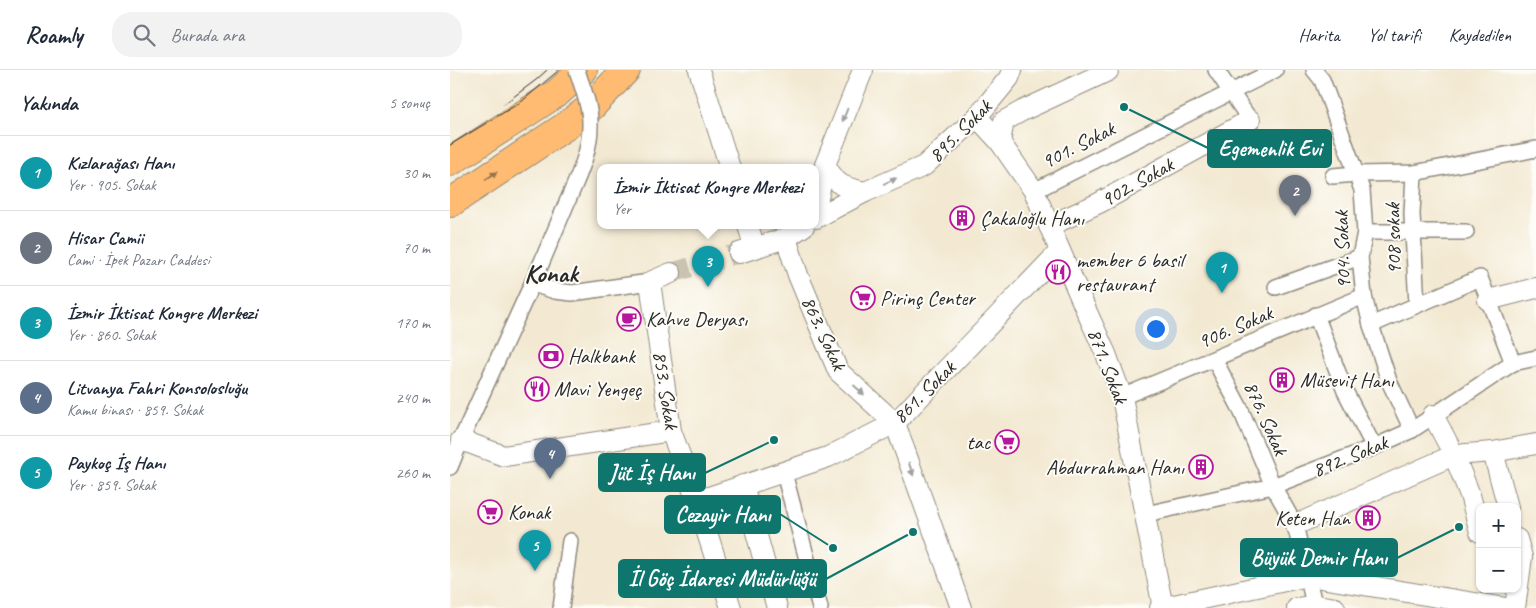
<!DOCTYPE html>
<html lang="tr">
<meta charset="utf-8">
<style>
body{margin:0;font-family:Caveat,sans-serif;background:#f2f2f3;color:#1f2937}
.controls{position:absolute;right:15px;bottom:15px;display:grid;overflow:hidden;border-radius:10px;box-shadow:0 1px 4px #0004}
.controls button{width:45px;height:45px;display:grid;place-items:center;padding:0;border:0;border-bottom:1px solid #e0e1e3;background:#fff;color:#1f2937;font:25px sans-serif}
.you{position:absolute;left:705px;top:258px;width:18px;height:18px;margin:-12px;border:4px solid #fff;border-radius:50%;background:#1a73e8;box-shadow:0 0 0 8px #1a73e833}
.badge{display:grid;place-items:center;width:32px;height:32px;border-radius:50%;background:#b5179e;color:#fff;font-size:16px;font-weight:700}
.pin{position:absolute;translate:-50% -41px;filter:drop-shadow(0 1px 2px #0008)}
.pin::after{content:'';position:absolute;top:26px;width:18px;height:15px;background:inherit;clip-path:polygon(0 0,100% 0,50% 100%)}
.popup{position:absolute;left:147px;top:94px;width:222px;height:65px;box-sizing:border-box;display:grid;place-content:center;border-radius:10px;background:#fff;filter:drop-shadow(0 1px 4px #0005);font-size:16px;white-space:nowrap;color:#747a83}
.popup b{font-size:19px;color:#1f2937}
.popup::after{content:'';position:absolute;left:50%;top:100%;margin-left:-10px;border:10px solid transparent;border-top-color:#fff}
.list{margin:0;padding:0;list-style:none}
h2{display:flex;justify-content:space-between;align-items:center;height:65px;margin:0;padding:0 20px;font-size:21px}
h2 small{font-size:16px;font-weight:400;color:#747a83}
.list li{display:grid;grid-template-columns:32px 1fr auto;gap:15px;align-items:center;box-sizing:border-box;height:75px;padding:0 20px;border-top:1px solid #e0e1e3}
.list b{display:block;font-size:19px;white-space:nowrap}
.list p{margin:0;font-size:16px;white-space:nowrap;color:#747a83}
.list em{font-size:16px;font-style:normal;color:#747a83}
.icon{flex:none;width:28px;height:28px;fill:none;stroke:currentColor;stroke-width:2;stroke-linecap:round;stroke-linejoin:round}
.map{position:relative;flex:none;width:1086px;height:538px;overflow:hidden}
header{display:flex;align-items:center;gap:30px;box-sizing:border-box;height:70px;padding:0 25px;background:#fff;border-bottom:1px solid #e0e1e3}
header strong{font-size:24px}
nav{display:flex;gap:28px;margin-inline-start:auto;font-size:18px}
.search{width:350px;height:45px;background:#f2f2f3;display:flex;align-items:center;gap:12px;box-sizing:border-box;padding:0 18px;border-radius:20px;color:#747a83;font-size:19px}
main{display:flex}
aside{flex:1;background:#fff}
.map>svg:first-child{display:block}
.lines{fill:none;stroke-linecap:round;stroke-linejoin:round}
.minor-tunnel{stroke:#cbc3b1;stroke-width:20;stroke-dasharray:20 10;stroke-linecap:butt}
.pedestrian-casing{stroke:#8f8a7e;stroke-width:18}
.minor-casing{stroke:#8f8a7e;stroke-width:22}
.primary-casing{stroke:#8f8a7e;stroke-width:30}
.pedestrian{stroke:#fff;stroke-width:15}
.minor{stroke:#fff;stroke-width:20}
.primary{stroke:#ffbb71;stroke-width:28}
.tram{stroke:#2b2b2b;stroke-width:1}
.pedestrian-bridge-casing{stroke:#8f8a7e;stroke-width:18;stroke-linecap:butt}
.pedestrian-bridge{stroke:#fff;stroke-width:15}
.oneway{fill:#a0a0a0}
.oneway2{fill:#95734e}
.labels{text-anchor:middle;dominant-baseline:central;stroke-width:4;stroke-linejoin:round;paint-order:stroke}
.street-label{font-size:21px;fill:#2b2b2b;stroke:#fdfcf7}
.poi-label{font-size:21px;fill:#2b2b2b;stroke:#fdfcf7;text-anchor:start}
.district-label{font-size:26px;font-weight:bold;fill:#2b2b2b;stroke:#fdfcf7}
.leader{fill:none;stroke:#0f766e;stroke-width:2}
.callout-dot{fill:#0f766e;stroke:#fdfcf7;stroke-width:2}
.callout{fill:#0f766e;stroke:#0f766e;stroke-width:2}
.callout-label{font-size:22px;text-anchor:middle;font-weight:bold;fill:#fff}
</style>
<header>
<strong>Roamly</strong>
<div class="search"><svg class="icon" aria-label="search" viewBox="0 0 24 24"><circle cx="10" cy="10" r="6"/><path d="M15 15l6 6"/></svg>Burada ara</div>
<nav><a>Harita</a><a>Yol tarifi</a><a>Kaydedilen</a></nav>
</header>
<main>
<aside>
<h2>Yakında<small>5 sonuç</small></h2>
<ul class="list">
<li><span class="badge" style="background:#0f9aa8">1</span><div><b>Kızlarağası Hanı</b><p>Yer · 905. Sokak</p></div><em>30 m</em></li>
<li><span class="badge" style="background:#6b7280">2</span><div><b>Hisar Camii</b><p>Cami · İpek Pazarı Caddesi</p></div><em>70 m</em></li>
<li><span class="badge" style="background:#0f9aa8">3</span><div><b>İzmir İktisat Kongre Merkezi</b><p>Yer · 860. Sokak</p></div><em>170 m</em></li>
<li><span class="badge" style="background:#5c6f8a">4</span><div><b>Litvanya Fahri Konsolosluğu</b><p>Kamu binası · 859. Sokak</p></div><em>240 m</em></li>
<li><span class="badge" style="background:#0f9aa8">5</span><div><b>Paykoç İş Hanı</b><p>Yer · 859. Sokak</p></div><em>260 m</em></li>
</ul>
</aside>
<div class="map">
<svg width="1086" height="538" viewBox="0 0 1086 538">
<rect width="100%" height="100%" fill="#fdfcf7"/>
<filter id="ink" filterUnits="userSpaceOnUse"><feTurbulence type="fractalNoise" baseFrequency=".02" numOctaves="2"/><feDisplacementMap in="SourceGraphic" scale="10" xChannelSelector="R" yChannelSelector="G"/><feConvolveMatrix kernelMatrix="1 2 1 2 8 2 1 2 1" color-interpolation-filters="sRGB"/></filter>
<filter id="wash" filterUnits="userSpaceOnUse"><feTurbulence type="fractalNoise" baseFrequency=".0096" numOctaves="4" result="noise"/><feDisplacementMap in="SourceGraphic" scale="20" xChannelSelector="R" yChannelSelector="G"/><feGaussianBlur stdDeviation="1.12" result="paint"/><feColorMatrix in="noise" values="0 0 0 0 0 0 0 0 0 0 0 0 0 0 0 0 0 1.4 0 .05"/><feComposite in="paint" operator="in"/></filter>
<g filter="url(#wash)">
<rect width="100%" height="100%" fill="#f3e9d2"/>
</g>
<g filter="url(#ink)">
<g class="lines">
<polyline class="minor-tunnel" points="221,203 289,183"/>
<g class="pedestrian-casing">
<g id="pedestrian">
<polyline points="766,0 800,50"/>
<polyline points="864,0 872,10 875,18 912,120 915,162 910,187 914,226 921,255 939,311 962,360"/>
<polyline points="964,103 962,144 967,235"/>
<polyline points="883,106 906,104 964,103 1086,79"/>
<polyline points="584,121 825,0"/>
<polyline points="915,162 1016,162"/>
<polyline points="83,214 105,221 122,223 200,212"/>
<polyline points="826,217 910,187"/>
<polyline points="866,245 895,321 924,377"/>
<polyline points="921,255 967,235 1030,208 1063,293"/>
<polyline points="764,289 790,338 823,416 845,455 865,538"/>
<polyline points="672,327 914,226"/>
<polyline points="0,397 11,370 91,194"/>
<polyline points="334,403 370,538"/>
<polyline points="696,444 823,416 924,377 962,360 1063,293 1086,288"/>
<polyline points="111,538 120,471"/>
</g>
</g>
<g class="minor-casing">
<g id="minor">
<polyline points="249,0 280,98"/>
<polyline points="527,47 550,72 584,121 636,240 656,284 672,327 713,538"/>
<polyline points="550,72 554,51 572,41 658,1 658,0"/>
<path d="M375 95C388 116 391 117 415 122"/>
<polyline points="366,138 375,95 413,0"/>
<polyline points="366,148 415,122 474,96 527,47 559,8 562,0"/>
<polyline points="298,156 305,178"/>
<polyline points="599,156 649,133 800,50"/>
<polyline points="336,168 348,205 388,301 445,353 511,538"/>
<polyline points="289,183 336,168 354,156"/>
<polyline points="221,203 200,212 221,361 247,431 281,538"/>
<polyline points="1038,230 1086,218"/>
<polyline points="983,345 1004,385 1020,425 1030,462"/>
<polyline points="11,370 54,386 221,361"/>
<polyline points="1043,382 1058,437"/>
<polyline points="293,415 327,538"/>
<polyline points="247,431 378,387 445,353 610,181"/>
<polyline points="845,455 1004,385 1043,382 1086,374"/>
<polyline points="710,538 858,506 1056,538"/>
<polyline points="847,538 865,535 885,538"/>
<polyline points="1065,538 1072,487 1067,469"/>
</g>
</g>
<g class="primary-casing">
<g id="primary">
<polyline points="0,92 107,23 133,0"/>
<polyline points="0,133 116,56 141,37 176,0"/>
</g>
</g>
<use href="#pedestrian" class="pedestrian"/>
<use href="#minor" class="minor"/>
<use href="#primary" class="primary"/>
<g class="tram">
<polyline points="54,34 86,10 97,0"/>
<polyline points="0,75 71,32 109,0"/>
</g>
<g class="pedestrian-bridge-casing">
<path id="pedestrian-bridge" d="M91 194C100 173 109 151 118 130 129 105 141 80 140 52 140 34 132 17 127 0"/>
</g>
<use href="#pedestrian-bridge" class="pedestrian-bridge"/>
</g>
<defs><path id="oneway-solid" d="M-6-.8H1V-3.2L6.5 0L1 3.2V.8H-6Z" transform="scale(1.25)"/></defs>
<g class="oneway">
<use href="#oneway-solid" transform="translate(395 45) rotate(111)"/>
<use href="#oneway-solid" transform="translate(440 111) rotate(-24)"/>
<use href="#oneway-solid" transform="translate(409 320) rotate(42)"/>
<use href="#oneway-solid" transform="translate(461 399) rotate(70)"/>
</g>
<use class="oneway2" href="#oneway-solid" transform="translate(41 106) rotate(-34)"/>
</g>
<defs>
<g id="building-ring" transform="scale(1.25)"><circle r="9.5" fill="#fdfcf7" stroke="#b5179e" stroke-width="1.5"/><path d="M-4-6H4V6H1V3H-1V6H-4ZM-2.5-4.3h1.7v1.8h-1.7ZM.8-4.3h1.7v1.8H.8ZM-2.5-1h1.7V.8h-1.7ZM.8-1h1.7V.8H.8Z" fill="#b5179e"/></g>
<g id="restaurant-ring" transform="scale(1.25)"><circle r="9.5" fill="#fdfcf7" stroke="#b5179e" stroke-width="1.5"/><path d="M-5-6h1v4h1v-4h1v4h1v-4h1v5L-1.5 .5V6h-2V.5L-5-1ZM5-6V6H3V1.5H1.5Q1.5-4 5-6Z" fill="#b5179e"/></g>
<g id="supermarket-ring" transform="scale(1.25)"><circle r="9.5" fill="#fdfcf7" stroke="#b5179e" stroke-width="1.5"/><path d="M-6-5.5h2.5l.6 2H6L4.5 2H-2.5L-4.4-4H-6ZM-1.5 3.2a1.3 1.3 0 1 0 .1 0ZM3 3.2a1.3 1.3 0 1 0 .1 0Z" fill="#b5179e"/></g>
<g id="cafe-ring" transform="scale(1.25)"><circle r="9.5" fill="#fdfcf7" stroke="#b5179e" stroke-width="1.5"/><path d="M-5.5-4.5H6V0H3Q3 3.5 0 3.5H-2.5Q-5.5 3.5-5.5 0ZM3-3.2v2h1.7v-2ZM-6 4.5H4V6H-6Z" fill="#b5179e"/></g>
<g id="bank-ring" transform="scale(1.25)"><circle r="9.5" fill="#fdfcf7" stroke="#b5179e" stroke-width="1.5"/><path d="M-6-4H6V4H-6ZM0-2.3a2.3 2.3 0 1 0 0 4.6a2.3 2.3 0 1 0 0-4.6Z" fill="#b5179e"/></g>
</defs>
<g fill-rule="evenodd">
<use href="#building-ring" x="512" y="148"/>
<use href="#restaurant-ring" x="608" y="202"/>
<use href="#supermarket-ring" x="413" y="228"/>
<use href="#cafe-ring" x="179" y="249"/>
<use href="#bank-ring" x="101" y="286"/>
<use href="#building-ring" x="832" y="310"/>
<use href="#restaurant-ring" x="87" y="319"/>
<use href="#supermarket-ring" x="557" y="372"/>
<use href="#building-ring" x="751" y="397"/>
<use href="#supermarket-ring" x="40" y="442"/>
<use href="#building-ring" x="918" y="448"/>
</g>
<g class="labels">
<g class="street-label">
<text transform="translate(510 61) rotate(-45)">895. Sokak</text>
<text transform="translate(628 75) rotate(-27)">901. Sokak</text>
<text transform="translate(687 112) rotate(-29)">902. Sokak</text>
<text transform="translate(943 169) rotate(-91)">908 sokak</text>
<text transform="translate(892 180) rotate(-92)">904. Sokak</text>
<text transform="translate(785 257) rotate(-23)">906. Sokak</text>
<text transform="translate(374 263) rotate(65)">863. Sokak</text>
<text transform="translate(658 296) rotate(69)">871. Sokak</text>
<text transform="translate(216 320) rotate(81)">853. Sokak</text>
<text transform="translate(474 322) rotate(-45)">861. Sokak</text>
<text transform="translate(816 348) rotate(66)">876. Sokak</text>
<text transform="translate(900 386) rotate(-22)">892. Sokak</text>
</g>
<g class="poi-label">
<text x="530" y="148">Çakaloğlu Hanı</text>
<text x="626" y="190">member 6 basil<tspan x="626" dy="24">restaurant</tspan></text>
<text x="430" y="228">Pirinç Center</text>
<text x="196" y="249">Kahve Deryası</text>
<text x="118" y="286">Halkbank</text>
<text x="850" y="310">Müsevit Hanı</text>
<text x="104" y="319">Mavi Yengeç</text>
<text x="540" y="372" text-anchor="end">tac</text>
<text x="734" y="397" text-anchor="end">Abdurrahman Hanı</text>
<text x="58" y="442">Konak</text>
<text x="900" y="448" text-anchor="end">Keten Han</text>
</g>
<g class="district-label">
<text x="101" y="203">Konak</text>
</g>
</g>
<path class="leader" d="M674 37L758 78M324 370L255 403M383 478L330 444M1009 457L947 488M463 462L376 509"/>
<g class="callout-dot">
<circle cx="674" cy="37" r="5"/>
<circle cx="324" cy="370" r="5"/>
<circle cx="383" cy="478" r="5"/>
<circle cx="1009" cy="457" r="5"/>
<circle cx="463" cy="462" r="5"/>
</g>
<g class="callout">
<rect x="758" y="60" width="123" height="37" rx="5"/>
<rect x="149" y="384" width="106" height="37" rx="5"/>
<rect x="215" y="426" width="115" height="37" rx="5"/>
<rect x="791" y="469" width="156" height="37" rx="5"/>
<rect x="169" y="490" width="207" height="37" rx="5"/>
</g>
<g class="callout-label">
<text x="820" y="86">Egemenlik Evi</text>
<text x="202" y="410">Jüt İş Hanı</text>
<text x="273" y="452">Cezayir Hanı</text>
<text x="869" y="495">Büyük Demir Hanı</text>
<text x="272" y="516">İl Göç İdaresi Müdürlüğü</text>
</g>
</svg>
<div class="controls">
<button>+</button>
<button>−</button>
</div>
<div class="you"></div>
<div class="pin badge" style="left:772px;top:223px;background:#0f9aa8">1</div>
<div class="pin badge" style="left:845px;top:146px;background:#6b7280">2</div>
<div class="pin badge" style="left:258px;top:217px;background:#0f9aa8">3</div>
<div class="popup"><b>İzmir İktisat Kongre Merkezi</b>Yer</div>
<div class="pin badge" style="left:100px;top:409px;background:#5c6f8a">4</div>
<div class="pin badge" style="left:85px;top:501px;background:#0f9aa8">5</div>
</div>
</main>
